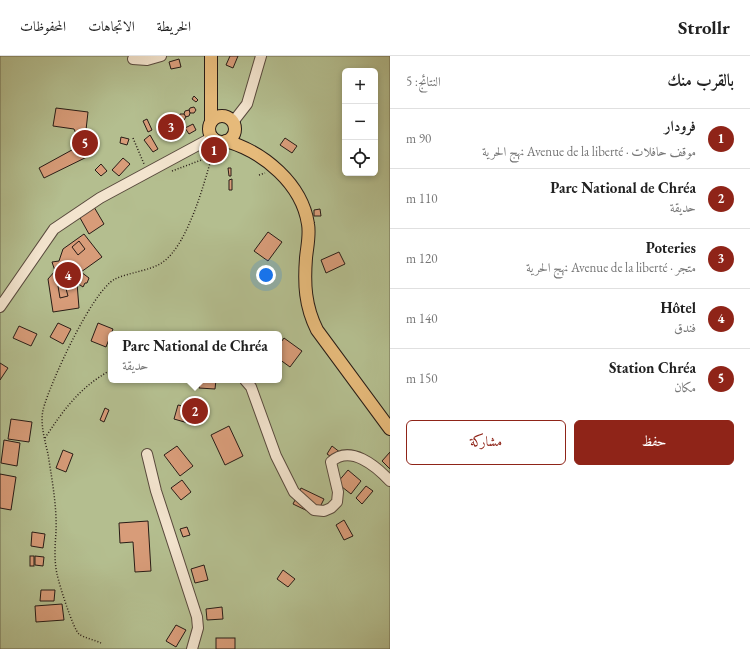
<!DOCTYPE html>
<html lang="ar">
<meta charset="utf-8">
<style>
body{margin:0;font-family:"EB Garamond",Amiri,serif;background:#f2f2f2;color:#222;direction:rtl}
.controls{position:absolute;right:12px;top:12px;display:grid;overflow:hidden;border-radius:6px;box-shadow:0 2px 6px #0003}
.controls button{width:36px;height:36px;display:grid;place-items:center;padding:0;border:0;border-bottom:1px solid #e0e0e0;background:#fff;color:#222;font:20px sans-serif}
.you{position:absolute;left:266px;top:219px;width:14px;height:14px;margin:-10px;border:3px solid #fff;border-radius:50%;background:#1a73e8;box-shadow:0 0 0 6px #1a73e833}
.badge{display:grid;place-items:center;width:26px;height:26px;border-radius:50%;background:#8f2418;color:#fff;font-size:13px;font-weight:700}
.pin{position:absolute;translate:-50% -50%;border:2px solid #fff;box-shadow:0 1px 4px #0006}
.popup{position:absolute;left:108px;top:275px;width:174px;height:52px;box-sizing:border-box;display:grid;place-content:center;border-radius:6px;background:#fff;filter:drop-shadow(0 1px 3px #0005);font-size:13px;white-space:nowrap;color:#767676}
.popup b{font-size:15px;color:#222}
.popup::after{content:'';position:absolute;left:50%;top:100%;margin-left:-8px;border:8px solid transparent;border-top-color:#fff}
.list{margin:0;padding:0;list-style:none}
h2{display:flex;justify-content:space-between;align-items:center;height:52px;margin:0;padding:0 16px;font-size:17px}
h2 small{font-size:13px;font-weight:400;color:#767676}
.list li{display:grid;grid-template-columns:26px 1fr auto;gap:12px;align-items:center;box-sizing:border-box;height:60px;padding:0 16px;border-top:1px solid #e0e0e0}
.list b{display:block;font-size:15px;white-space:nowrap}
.list p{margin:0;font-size:13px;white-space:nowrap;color:#767676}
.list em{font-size:13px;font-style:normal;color:#767676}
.actions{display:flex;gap:8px;padding:12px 16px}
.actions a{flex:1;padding:9px 0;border:1px solid #8f2418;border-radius:6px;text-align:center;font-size:14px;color:#8f2418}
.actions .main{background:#8f2418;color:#fff}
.icon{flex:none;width:22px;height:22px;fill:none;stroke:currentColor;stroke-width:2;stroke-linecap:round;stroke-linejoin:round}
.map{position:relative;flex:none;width:390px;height:593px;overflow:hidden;direction:ltr}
header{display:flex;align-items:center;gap:24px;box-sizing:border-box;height:56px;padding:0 20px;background:#fff;border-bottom:1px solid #e0e0e0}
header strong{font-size:19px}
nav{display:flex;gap:22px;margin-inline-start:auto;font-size:14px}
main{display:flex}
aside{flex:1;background:#fff}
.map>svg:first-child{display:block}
.green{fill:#b4be8f;stroke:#6e6d52;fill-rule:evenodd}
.building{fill:#d89c79;stroke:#281c16}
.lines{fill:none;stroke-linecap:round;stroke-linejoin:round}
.minor-casing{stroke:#594a3d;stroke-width:12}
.major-casing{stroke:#281c16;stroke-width:14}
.path{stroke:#281c16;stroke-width:1.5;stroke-dasharray:1 2;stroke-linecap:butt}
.minor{stroke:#f3e4ce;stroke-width:10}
.major{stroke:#e6ba7a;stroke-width:12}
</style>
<header>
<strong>Strollr</strong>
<nav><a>الخريطة</a><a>الاتجاهات</a><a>المحفوظات</a></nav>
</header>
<main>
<aside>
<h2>بالقرب منك<small>النتائج: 5</small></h2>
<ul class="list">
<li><span class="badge">1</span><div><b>فرودار</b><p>موقف حافلات · Avenue de la liberté نهج الحرية</p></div><em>90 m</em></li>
<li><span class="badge">2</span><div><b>Parc National de Chréa</b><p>حديقة</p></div><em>110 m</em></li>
<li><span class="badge">3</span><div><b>Poteries</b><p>متجر · Avenue de la liberté نهج الحرية</p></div><em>120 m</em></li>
<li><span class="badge">4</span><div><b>Hôtel</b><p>فندق</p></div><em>140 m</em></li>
<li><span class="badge">5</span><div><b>Station Chréa</b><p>مكان</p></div><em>150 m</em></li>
</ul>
<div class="actions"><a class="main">حفظ</a><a>مشاركة</a></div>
</aside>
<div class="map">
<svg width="390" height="593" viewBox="0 0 390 593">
<rect width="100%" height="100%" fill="#ecd5b3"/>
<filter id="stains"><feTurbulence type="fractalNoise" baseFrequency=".005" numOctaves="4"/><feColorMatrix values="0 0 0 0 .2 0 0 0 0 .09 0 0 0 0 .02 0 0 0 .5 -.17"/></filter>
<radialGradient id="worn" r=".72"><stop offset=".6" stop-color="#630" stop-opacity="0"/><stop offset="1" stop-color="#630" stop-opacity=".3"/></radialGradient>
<path class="green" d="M0 0H390V593H0ZM345 15H375V117H345ZM111 278H279V324H111Z"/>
<g class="building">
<polygon points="230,0 238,0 233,12 226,9"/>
<polygon points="179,3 181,11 171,13 169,6"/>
<polygon points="194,40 198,44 196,46 192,43"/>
<polygon points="194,51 196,54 194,57 190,57 189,54 190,52"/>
<polygon points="56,52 88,56 86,74 95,97 44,122 39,112 81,89 74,73 53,70"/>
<polygon points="189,54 190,57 189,60 185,61 184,58 185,55"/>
<polygon points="180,58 184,58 186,61 184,64 181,64 179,61"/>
<polygon points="147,63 152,74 148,76 143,65"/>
<polygon points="175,63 177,66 176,69 172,70 171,67 172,64"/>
<polygon points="171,67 172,70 171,73 167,73 166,70 167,68"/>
<polygon points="193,68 196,74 189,78 185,72"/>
<polygon points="166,70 167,73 166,76 162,76 161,74 162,71"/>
<polygon points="150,79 158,93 153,96 144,84"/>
<polygon points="121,81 129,83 127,89 120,87"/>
<polygon points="285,82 297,90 292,97 280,89"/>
<polygon points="123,102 130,108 119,120 112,114"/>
<polygon points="101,108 107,115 101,120 95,114"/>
<polygon points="228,112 231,112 231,120 229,120"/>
<polygon points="232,123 232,134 229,134 229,124"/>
<polygon points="94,151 104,168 89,178 79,160"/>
<polygon points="320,153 321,160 314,160 314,154"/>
<polygon points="268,176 282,186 268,205 254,195"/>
<polygon points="84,178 102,201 81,216 89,222 87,227 85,227 83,231 77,227 79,252 53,256 48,223 55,215 52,206 59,205 63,193"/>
<polygon points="79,185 85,193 78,199 72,191"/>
<polygon points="339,196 345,208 326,217 321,204"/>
<polygon points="65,229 68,240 60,242 58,230"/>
<polygon points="58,267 71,273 63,288 50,281"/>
<polygon points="98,267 113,273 106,291 91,285"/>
<polygon points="19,270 37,278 31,290 13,282"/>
<polygon points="284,282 302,295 290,311 279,303 279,289"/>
<polygon points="0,307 8,312 0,324"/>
<polygon points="200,324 216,324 215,333 199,332"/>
<polygon points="178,349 192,352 188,367 174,363"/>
<polygon points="105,352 109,354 104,366 100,364"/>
<polygon points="11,363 32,366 29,386 8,383"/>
<polygon points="229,370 243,400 225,409 211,379"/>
<polygon points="4,384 20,387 17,410 1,407"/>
<polygon points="177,390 193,410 180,420 164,399"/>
<polygon points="332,390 341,397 336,404 327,398"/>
<polygon points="63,394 73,398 66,416 56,412"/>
<polygon points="390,396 390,413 382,405"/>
<polygon points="348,414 361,425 351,438 337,427"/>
<polygon points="0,418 16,421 11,454 0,452"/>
<polygon points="182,424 191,436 181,444 171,432"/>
<polygon points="366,430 373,435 362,448 356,442"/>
<polygon points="301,432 324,443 316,459 293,448"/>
<polygon points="344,464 353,480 344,484 336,469"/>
<polygon points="148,465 151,515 135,516 133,486 120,487 119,467"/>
<polygon points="187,471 190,479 183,481 180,473"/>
<polygon points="32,476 45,478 43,492 31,490"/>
<rect x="30" y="500" width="4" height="10"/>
<polygon points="35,500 44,501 43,510 35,509"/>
<polygon points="204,509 208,524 195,527 191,513"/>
<polygon points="283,514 295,523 288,531 277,523"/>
<polygon points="41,534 55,534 54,545 40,545"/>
<polygon points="62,548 64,564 36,566 35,550"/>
<polygon points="222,551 223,563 207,564 206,553"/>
<polygon points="176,569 186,574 176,591 166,585"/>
<rect x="216" y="582" width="19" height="11"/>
</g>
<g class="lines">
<g class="minor-casing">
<g id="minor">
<polyline points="133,3 147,4 161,0"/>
<polyline points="233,66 247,48 261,0"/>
<polyline points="0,251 54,173 100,142 213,81"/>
<path d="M245 324 251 331 276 400 294 436 314 454 324 455 331 452 337 446 338 436 331 406C350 388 376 410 390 425"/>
<polyline points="147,398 156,435 197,561 198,572 192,593"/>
</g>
</g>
<g class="major-casing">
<g id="major">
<polyline points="211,0 211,66"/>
<circle cx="222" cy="73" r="13"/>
<path d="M226 85C264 96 302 128 308 168 310 179 307 191 306 202 304 228 305 250 317 274L390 373"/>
</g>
</g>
<g class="path">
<polyline points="133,82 144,108"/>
<polyline points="172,115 212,100 221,95"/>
<polyline points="259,119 265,117"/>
<path d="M45 382C64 353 80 331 111 314"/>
<path d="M101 587C95 584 84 582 79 578 73 573 59 528 57 518 54 505 55 490 56 476 57 450 52 424 48 398 45 385 40 368 43 354 50 327 92 235 115 223 130 216 150 215 163 206 188 188 204 128 212 100L211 93"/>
</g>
<use href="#minor" class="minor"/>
<use href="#major" class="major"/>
</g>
<rect width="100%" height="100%" filter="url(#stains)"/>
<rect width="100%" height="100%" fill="url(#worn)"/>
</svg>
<div class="controls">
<button>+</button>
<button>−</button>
<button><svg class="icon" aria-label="locate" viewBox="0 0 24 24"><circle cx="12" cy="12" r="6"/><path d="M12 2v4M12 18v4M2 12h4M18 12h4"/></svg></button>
</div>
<div class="you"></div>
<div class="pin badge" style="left:214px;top:94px">1</div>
<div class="pin badge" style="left:195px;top:355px">2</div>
<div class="popup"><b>Parc National de Chréa</b>حديقة</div>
<div class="pin badge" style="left:171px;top:71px">3</div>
<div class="pin badge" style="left:68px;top:219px">4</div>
<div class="pin badge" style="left:85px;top:87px">5</div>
</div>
</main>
